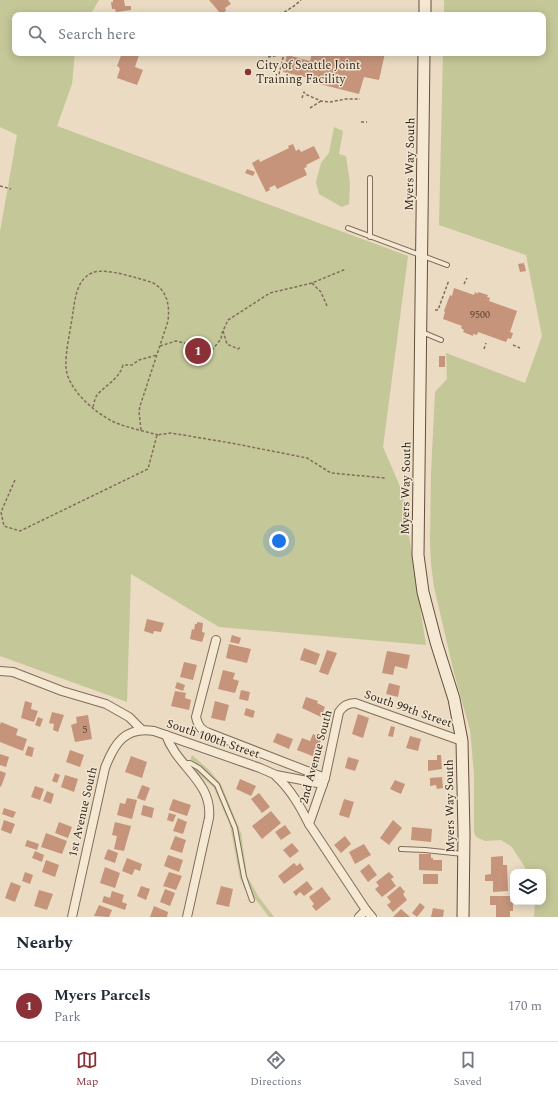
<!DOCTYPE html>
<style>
body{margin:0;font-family:Spectral,serif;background:#f2f2f3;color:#1f2937}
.controls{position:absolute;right:12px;bottom:12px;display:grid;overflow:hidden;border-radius:8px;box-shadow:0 2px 10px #0003}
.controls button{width:36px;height:36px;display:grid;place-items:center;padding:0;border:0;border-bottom:1px solid #e0e1e3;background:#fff;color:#1f2937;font:20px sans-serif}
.you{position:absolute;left:279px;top:541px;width:14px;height:14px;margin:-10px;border:3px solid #fff;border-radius:50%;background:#1a73e8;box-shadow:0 0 0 6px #1a73e833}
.badge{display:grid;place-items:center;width:26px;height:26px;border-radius:50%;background:#8c3037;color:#fff;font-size:13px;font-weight:700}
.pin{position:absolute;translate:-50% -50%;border:2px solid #fff;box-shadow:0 1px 4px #0006}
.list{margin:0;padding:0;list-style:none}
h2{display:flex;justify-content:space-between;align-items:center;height:52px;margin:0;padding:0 16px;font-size:17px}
h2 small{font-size:13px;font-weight:400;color:#747a83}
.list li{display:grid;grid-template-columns:26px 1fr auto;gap:12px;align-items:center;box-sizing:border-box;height:72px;padding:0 16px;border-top:1px solid #e0e1e3}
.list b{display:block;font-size:15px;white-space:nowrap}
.list p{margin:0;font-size:13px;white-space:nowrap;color:#747a83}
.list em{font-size:13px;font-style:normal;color:#747a83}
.icon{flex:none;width:22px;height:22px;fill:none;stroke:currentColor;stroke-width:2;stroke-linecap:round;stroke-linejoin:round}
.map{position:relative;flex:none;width:558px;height:917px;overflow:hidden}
.search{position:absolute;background:#fff;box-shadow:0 2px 10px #0003;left:12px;right:12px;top:12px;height:44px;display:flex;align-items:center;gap:10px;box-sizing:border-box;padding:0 14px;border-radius:8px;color:#747a83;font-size:15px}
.sheet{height:124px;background:#fff}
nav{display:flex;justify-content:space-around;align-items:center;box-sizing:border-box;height:56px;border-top:1px solid #e0e1e3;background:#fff;font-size:11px;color:#747a83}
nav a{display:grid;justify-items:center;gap:2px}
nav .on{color:#8c3037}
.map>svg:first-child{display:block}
.green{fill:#c4c797}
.building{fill:#c5947b}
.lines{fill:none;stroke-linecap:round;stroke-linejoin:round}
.service-casing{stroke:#826d5b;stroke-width:6}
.minor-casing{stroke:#826d5b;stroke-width:10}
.secondary-casing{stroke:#644e3e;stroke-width:13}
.path{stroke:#826d5b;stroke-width:1.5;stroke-dasharray:3 2;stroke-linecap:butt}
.service{stroke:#f5e9d4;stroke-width:4}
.minor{stroke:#f5e9d4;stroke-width:8}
.secondary{stroke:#f5e9d4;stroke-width:11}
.poi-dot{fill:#8c3037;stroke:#f2e6d1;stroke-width:1.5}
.labels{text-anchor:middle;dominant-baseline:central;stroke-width:3;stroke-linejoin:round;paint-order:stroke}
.number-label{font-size:10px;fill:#584235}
.poi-label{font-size:12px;fill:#33271e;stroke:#f2e6d1;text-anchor:start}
.street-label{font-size:12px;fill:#33271e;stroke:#f2e6d1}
</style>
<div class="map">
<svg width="558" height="917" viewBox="0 0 558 917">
<rect width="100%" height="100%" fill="#eadbc2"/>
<g class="green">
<polygon points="0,0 99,0 90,15 15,15 15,53 75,53 72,84 57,126 408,256 383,447 402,491 426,645 219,627 131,574 127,702 0,656 0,232 17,135 0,127"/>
<polygon points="444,0 558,0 558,917 534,917 535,902 543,902 543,872 528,872 512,847 501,840 485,841 478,838 475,835 474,831 474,774 470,730 454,673 434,587 431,564 430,542 431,473 435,392 447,379 446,353 525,383 542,336 526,255 439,225 443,53 543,53 543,15 444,15"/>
<polygon points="334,127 343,131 339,154 346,156 350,183 349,204 342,207 319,194 316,182 321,163 329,153"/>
<polygon points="192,755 209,770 221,784 241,833 247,876 258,896 274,917 269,917 253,896 248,896 240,878 230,825 214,788 189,765"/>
</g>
<g class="building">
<polygon points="113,0 124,0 125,6 131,6 131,10 116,12 115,9 112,9 111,2 113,2"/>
<polygon points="209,0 228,0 231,4 225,8 226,11 221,14"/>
<polygon points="122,53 134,53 139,55 135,67 143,70 137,85 117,78 120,69 119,68 119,67 117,66"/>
<polygon points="312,53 369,53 373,54 373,53 385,53 379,80 364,77 359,94 308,81 309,78 283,72 287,55 310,61"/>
<polygon points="293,144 296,151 299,149 301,152 314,146 320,158 306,165 307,167 304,168 307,175 277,189 275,185 269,188 270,190 266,192 252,163 259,159 260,162 289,148 288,146"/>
<polygon points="247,169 255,172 253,176 245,173"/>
<polygon points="524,263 526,271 520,272 518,264"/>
<polygon points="454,288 474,295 475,292 478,294 478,292 488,295 487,297 490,298 489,301 517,311 510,332 513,333 511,339 508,338 506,342 478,332 477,335 473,334 473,336 463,332 464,330 461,328 462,326 443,319 445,312 444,311 450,295 452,296"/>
<rect x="439" y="356" width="6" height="11"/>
<polygon points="147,619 164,623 161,632 154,631 153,634 144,631"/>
<polygon points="197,622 203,623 202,632 205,633 202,642 190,639 192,629 194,630 195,624 197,624"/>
<polygon points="232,635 241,638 239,644 230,642"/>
<polygon points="229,644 251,649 247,663 226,658"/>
<polygon points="304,648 320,654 316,665 300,660"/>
<polygon points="327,650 337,653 328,675 319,672"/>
<polygon points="387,651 410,655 407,669 395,666 393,675 382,673"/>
<polygon points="184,662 197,665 193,680 180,677"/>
<polygon points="223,670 235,673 233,679 239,681 235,693 218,689"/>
<polygon points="177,682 185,685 183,691 175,688"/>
<polygon points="389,683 400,686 398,697 386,694"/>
<polygon points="241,690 250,692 248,701 239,699"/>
<polygon points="175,691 186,693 185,698 191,700 189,710 171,706"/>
<polygon points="306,697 318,701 317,703 325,707 321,717 302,708"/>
<polygon points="25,701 32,703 31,709 38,711 34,722 21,718"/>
<polygon points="215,701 229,705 225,721 211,718"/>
<polygon points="246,708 255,711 253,718 244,715"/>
<polygon points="52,712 64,715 58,732 53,730 54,724 49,723"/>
<polygon points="358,714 369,718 363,738 352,734"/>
<polygon points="88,715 92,739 75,742 71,725 77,723 76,717"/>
<polygon points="38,717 43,719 40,727 35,725"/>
<polygon points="1,722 18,729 16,735 27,739 23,751 0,742 0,725"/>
<polygon points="391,726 395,727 393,737 388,736"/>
<polygon points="277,733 293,739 289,749 273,742"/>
<polygon points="313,734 322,738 315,757 297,750 302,738 310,741"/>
<polygon points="410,736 421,739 418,751 406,748"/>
<polygon points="28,746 34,748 32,757 25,755"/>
<polygon points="70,750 84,755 80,767 66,762"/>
<polygon points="0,754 9,757 6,767 0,765"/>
<polygon points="437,755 441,755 442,769 428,771 428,760 437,760"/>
<polygon points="131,756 147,762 142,778 125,772"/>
<polygon points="348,757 359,760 355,771 345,768"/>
<polygon points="0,771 6,773 1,787 0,786"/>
<polygon points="55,773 60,775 57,783 52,781"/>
<polygon points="65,775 78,779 74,792 61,787"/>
<polygon points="442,777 443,788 437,789 436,785 430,786 430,778"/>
<polygon points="240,779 256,786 251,796 236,789"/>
<polygon points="395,780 405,784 401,794 390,789"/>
<polygon points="142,785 150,788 145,801 137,798"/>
<polygon points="35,786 44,789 40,800 31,797"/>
<polygon points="47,791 54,794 51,804 43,801"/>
<polygon points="259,793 270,807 262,813 251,799"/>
<polygon points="127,798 137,800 132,819 117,815 120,803 125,804"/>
<polygon points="173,799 191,805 187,816 169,810"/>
<polygon points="344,799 354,802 349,818 339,815"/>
<polygon points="143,805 154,808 152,818 141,815"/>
<polygon points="4,808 16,812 13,818 2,814"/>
<polygon points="271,811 281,823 262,839 252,826"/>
<polygon points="169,813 176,815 173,822 167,820"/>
<polygon points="178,818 187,822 183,834 173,831"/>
<polygon points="4,820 15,824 11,834 1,830"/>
<polygon points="393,820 402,828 389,845 380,838"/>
<polygon points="59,822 72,827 68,838 55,833"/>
<polygon points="115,822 131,826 124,851 114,849 117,836 112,835"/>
<polygon points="285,825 291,833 281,840 275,832"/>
<polygon points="412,827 432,829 431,842 411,840"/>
<polygon points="46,833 67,841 62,854 41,847"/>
<polygon points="175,836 186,840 182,853 170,849"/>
<polygon points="345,836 351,844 341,853 334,845"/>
<polygon points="27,840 39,844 37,850 25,846"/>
<polygon points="292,843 299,851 290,858 283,850"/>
<polygon points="364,844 371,855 355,864 349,852"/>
<polygon points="108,849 118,853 115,863 104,859"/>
<polygon points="35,851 44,855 42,862 32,858"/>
<polygon points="419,854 431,854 431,858 433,858 433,860 442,860 442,871 419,870"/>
<polygon points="168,855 183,860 179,872 164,866"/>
<polygon points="503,856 503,865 507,865 508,891 493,892 493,881 485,881 485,875 491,874 491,857"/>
<polygon points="127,858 142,864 140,871 135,869 132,875 122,871"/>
<polygon points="46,860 59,865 55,877 42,872"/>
<polygon points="294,863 297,866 300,863 304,869 284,884 278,876"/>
<polygon points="369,864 377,875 368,882 360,871"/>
<polygon points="105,867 120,873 115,888 100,883"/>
<polygon points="25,872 33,875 30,884 22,881"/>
<polygon points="169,872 182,876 176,890 163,886"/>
<polygon points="389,872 394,877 391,879 396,886 382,897 375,889 379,886 376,882"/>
<rect x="423" y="874" width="15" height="10"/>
<polygon points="307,881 313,889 304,896 300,892 296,896 293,892"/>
<polygon points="11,882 21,886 15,902 5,898"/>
<polygon points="141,886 150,889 146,900 137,896"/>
<polygon points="221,886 233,889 229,907 216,904"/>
<polygon points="400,886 405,892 403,894 407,900 393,912 387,905 391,902 387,897"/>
<polygon points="322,887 331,899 316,911 312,906 314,904 309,897"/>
<polygon points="165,889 175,893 170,906 160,902"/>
<polygon points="39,890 53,894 47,910 34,906"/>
<polygon points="112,891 124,895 122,902 127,904 125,910 102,902 104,896 110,898"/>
<polygon points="490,896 511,896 510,902 513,902 513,911 510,911 510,917 496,917 496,905 490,905"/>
<polygon points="420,903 425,907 417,917 412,913"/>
<polygon points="99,905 112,910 109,917 94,916"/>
<polygon points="154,906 168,912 167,917 150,917"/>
<polygon points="433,908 444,910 443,917 431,917"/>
<polygon points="401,909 410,917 393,917"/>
</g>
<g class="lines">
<g class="service-casing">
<g id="service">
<polyline points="348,228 447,265"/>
<polyline points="370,237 370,178"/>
<polyline points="422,332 441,340"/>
<polyline points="184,763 190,763 199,768 217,785 235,828 244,877 252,900"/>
<polyline points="401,849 425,850 463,854"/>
</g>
</g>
<g class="minor-casing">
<g id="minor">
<path d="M216 640 196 717C198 726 201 730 209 733L325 778"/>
<polyline points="0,671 13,672 62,691 106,704 129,717 142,730"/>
<path d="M166 735C177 767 213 782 209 818L187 917"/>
<path d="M276 776C291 790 300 806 309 824"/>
<path d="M72 917 105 768C114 744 125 726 154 731L260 768 276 775 323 784"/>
<polyline points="359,917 366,910"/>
<path d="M372 917 366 910 309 824 325 778 339 712C343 706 348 703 355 703L462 741"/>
</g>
</g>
<g class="secondary-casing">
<g id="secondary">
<polyline points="425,15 425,0"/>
<polyline points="424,53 418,555 423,592 436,642 454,699 462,741 464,834 463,917"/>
</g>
</g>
<g class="path">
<polyline points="280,15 294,6 301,0"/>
<polyline points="268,57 291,53"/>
<polyline points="276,84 278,78 284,54"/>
<polyline points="302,98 304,92 305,94 321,101 330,102 346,99 360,99"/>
<polyline points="310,108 321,101"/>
<polyline points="361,122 367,122"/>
<polyline points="0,186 11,189"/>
<polyline points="312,283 321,292 327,306"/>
<polyline points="464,284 467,278"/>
<polyline points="435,310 438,310 449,280"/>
<polyline points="223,331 227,344 238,349 241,347"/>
<polyline points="513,345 520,348"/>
<polyline points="160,346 176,341 192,345 200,343 212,350 221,339 222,333 228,320 270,293 312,283 346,269"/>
<polyline points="484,349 486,343"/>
<path d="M93 407C94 403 95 398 97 395 107 384 119 379 123 365H132L139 360 157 355"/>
<path d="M141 430 139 412 140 406 168 321C170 305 167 289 151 282 136 278 105 267 92 273 77 279 75 299 73 312 71 328 65 352 66 367 67 389 95 413 114 422 128 428 144 431 158 435"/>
<polyline points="15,480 1,512 4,526 20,531 148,469 157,435 171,433 231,443 307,458 331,473 385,478"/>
</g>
<use href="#service" class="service"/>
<use href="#minor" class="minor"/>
<use href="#secondary" class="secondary"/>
</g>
<circle class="poi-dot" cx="248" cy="72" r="4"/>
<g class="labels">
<g class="number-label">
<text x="480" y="315">9500</text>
<text x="85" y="730">5</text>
</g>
<g class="poi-label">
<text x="256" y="65">City of Seattle Joint<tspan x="256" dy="14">Training Facility</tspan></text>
</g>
<g class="street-label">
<text transform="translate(410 164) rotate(-89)">Myers Way South</text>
<text transform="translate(406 488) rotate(-89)">Myers Way South</text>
<text transform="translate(408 709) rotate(19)">South 99th Street</text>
<text transform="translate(213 739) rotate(19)">South 100th Street</text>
<text transform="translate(316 757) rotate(-75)">2nd Avenue South</text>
<text transform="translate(450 806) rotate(-91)">Myers Way South</text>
<text transform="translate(83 812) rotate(-77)">1st Avenue South</text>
</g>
</g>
</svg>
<div class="controls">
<button><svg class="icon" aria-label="layers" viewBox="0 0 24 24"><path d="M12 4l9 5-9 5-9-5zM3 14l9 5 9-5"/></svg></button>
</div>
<div class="you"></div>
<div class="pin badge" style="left:198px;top:351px">1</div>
<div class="search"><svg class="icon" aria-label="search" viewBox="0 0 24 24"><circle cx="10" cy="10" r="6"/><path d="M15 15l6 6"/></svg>Search here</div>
</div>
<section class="sheet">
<h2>Nearby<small></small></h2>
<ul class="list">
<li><span class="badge">1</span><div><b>Myers Parcels</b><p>Park</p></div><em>170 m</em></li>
</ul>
</section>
<nav>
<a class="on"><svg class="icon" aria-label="map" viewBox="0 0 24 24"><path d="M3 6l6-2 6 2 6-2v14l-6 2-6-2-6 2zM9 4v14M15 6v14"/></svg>Map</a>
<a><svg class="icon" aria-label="directions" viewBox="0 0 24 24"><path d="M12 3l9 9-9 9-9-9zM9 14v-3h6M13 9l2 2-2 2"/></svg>Directions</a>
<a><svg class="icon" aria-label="saved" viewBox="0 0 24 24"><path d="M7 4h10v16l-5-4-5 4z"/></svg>Saved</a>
</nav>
